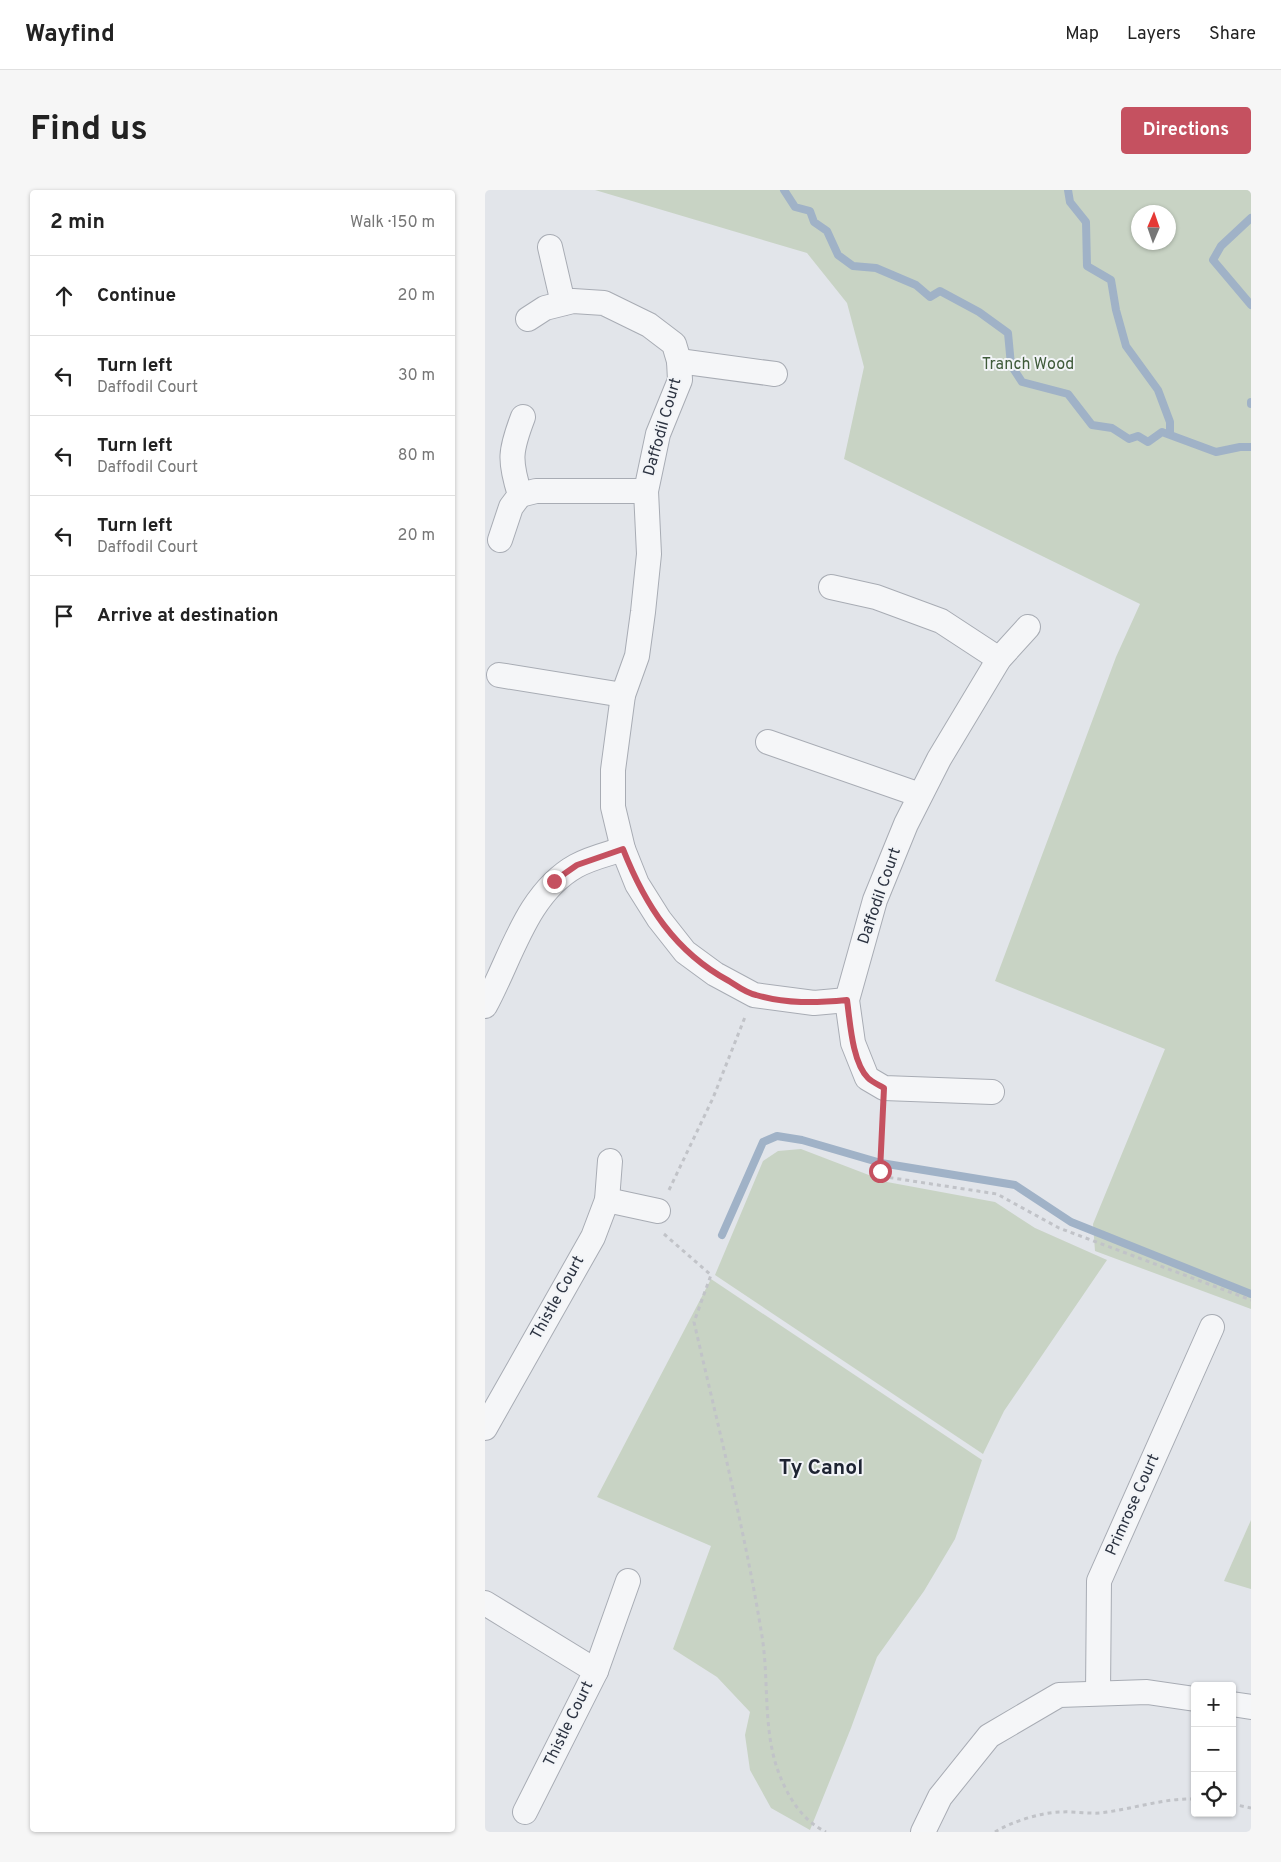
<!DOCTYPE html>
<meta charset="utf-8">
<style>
body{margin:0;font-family:Overpass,sans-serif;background:#f6f6f6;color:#222}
.controls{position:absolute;right:15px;bottom:15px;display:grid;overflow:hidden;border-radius:5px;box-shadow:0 1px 4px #0004}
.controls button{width:45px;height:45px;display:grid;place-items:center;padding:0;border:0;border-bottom:1px solid #e0e0e0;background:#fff;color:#222;font:25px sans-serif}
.compass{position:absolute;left:646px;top:15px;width:45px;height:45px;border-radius:50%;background:#fff;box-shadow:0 1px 4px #0004;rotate:2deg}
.stop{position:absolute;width:15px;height:15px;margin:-11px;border:4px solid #c55160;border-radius:50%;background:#fff}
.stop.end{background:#c55160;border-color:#fff;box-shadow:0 1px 5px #0008}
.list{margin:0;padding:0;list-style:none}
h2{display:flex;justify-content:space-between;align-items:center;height:65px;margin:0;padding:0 20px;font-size:21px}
h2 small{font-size:16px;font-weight:400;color:#767676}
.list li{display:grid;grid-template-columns:32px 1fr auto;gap:15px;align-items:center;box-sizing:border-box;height:80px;padding:0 20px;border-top:1px solid #e0e0e0}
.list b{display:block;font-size:19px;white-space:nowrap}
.list p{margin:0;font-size:16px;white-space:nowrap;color:#767676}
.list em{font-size:16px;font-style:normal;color:#767676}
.icon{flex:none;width:28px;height:28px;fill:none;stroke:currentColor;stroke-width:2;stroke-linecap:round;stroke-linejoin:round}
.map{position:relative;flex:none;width:766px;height:1642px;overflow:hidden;border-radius:5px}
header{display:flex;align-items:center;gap:30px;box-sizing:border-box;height:70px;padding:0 25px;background:#fff;border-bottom:1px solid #e0e0e0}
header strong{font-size:24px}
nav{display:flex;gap:28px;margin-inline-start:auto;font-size:18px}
.intro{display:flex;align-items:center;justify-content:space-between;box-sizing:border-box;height:120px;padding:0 30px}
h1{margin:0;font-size:35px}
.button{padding:12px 22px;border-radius:5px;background:#c55160;color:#fff;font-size:18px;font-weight:700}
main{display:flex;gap:30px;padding:0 30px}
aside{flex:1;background:#fff;border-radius:5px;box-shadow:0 1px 4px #0004}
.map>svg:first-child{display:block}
.green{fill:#c8d3c4;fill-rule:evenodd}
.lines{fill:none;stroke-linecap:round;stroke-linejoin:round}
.stream{stroke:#a0b2c7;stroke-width:8}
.minor-casing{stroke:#a8acb4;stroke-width:26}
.path{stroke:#c1c3c8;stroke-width:3;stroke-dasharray:4 4;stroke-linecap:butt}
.minor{stroke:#f5f6f8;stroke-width:24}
.route{stroke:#c55160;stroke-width:6}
.labels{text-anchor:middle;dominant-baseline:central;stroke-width:4;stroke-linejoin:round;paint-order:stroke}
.park-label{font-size:16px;fill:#3f5b3a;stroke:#f2f4f7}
.street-label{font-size:16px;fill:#2c3341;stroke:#f2f4f7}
.district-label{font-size:21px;font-weight:bold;fill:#1e2432;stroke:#f2f4f7}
</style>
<header>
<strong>Wayfind</strong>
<nav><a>Map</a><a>Layers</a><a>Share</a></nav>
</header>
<div class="intro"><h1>Find us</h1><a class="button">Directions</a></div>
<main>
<aside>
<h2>2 min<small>Walk · 150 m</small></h2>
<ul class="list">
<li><svg class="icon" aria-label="ahead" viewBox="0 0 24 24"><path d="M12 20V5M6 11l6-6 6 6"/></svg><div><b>Continue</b></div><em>20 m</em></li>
<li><svg class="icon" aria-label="left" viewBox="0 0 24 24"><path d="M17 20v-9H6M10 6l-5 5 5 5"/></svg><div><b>Turn left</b><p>Daffodil Court</p></div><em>30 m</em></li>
<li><svg class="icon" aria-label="left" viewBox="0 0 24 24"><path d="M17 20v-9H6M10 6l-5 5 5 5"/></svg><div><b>Turn left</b><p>Daffodil Court</p></div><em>80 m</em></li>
<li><svg class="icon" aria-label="left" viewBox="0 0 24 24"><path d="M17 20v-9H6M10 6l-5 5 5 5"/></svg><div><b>Turn left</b><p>Daffodil Court</p></div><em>20 m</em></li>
<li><svg class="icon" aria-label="arrive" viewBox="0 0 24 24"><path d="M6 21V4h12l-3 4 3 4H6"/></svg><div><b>Arrive at destination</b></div></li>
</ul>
</aside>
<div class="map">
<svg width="766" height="1642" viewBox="0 0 766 1642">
<rect width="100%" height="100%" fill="#e2e5ea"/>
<g class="green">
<path d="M110 0H766V1119L610 1061 608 1034 680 859 510 791 631 467 655 414 359 269 379 177 362 113 322 63ZM684 22V52H654V22Z"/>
<polygon points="316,959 402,992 510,1012 550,1038 622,1070 519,1221 498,1264 230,1085 278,971 293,961"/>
<polygon points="226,1089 497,1270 470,1349 439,1401 392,1467 366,1538 325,1640 286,1618 265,1580 260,1545 265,1522 232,1487 188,1459 226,1356 112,1307"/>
<polygon points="766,1330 766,1399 739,1391"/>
</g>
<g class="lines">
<g class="stream">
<polyline points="299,0 310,17 325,21 329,32 342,41 353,65 368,76 391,78 431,95 445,107 455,101 494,122 523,143 526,175 537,192 583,204 607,235 627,238 644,249 653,246 663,252 677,242 731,262 755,257 766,257"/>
<polyline points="583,0 585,12 601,32 602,76 626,90 631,120 641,156 673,200 685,232 685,244"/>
<polyline points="766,28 736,56 728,70 766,115"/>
<polyline points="766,212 766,214"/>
<polyline points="237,1045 278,952 292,946 317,950 396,973 530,995 586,1032 766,1104"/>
</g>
<g class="minor-casing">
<g id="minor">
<polyline points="65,57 78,113"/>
<polyline points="43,129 60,118 88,111 119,113 164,135 189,154 194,171 195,190 173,244 161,301 164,364 158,422 152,466 138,505 128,580 128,617 138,659 152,694 174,729 200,762 230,784 269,805 329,813 362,810"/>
<polyline points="194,171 290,184"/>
<polyline points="35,305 51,301 161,301"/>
<path d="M15 350 26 317 35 305C24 270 25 261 38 227"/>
<polyline points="346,397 391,407 456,431 514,469"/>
<polyline points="14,485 138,505"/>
<polyline points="283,552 435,605"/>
<path d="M0 816C26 769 41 704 91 676 105 668 123 664 138 659"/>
<polyline points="507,902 399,898 382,888 368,853 362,810 390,710 421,634 454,569 514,469 543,437"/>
<polyline points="122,1010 173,1021"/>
<polyline points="0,1238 108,1047 122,1010 125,971"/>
<polyline points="0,1413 111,1481"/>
<polyline points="613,1503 614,1391 727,1137"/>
<polyline points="747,1514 766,1517"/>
<polyline points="40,1622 111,1481 143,1391"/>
<polyline points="438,1642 455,1607 504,1546 574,1505 662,1502 710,1509"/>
</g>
</g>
<g class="path">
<polyline points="398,921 395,981 401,987 512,1004 574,1038 766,1110"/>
<polyline points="184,1000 228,908 260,827"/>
<path d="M179 1044 226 1085 209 1132C233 1236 260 1341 277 1446 284 1490 278 1536 292 1578 301 1604 316 1630 341 1642"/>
<polyline points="747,1614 766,1618"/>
<path d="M510 1642C526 1632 557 1622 576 1622 591 1621 607 1625 622 1622 651 1618 680 1608 710 1609"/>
</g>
<use href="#minor" class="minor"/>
</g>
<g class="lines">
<path class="route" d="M69 691 92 675 138 659C160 715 190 762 244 791 252 796 261 803 271 805 301 814 331 813 362 810 365 831 367 872 383 888 387 892 394 895 399 898L395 981"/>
</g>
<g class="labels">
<g class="park-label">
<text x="543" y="175">Tranch Wood</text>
</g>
<g class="street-label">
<text transform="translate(178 237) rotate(-74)">Daffodil Court</text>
<text transform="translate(395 706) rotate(-71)">Daffodil Court</text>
<text transform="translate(73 1108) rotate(-61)">Thistle Court</text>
<text transform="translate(648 1315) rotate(-66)">Primrose Court</text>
<text transform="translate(84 1534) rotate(-64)">Thistle Court</text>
</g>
<g class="district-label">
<text x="336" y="1278">Ty Canol</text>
</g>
</g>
</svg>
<div class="controls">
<button>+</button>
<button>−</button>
<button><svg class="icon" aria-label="locate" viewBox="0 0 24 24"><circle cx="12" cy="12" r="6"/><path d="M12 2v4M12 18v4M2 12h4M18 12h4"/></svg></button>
</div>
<svg class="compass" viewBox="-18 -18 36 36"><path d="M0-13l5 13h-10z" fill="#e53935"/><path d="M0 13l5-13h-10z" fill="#767676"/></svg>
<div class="stop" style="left:395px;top:981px"></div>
<div class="stop end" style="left:69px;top:691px"></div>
</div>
</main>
